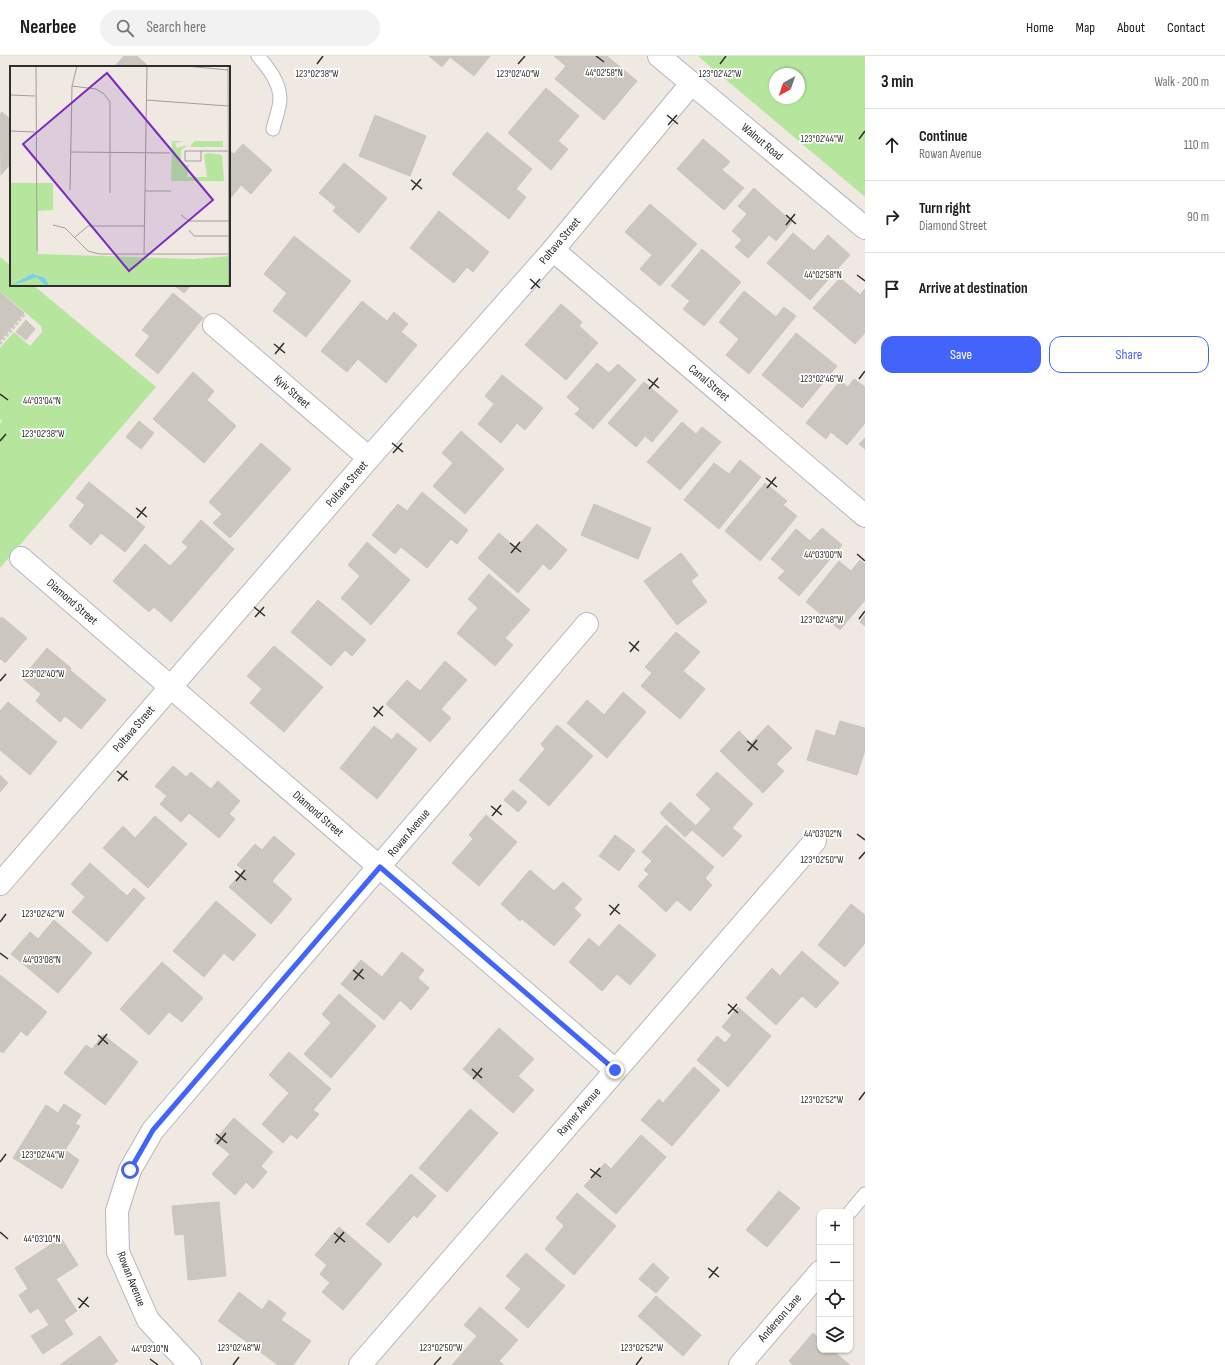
<!DOCTYPE html>
<meta charset="utf-8">
<style>
body{margin:0;font-family:"Sofia Sans Condensed",sans-serif;background:#f2f2f2;color:#202124}
.controls{position:absolute;right:12px;bottom:12px;display:grid;overflow:hidden;border-radius:8px;box-shadow:0 1px 3px #0004}
.controls button{width:36px;height:36px;display:grid;place-items:center;padding:0;border:0;border-bottom:1px solid #e0e0e0;background:#fff;color:#202124;font:20px sans-serif}
.compass{position:absolute;left:769px;top:12px;width:36px;height:36px;border-radius:50%;background:#fff;box-shadow:0 1px 3px #0004;rotate:220deg}
.stop{position:absolute;width:12px;height:12px;margin:-9px;border:3px solid #4264fb;border-radius:50%;background:#fff}
.stop.end{background:#4264fb;border-color:#fff;box-shadow:0 1px 4px #0008}
.list{margin:0;padding:0;list-style:none}
h2{display:flex;justify-content:space-between;align-items:center;height:52px;margin:0;padding:0 16px;font-size:17px}
h2 small{font-size:13px;font-weight:400;color:#757577}
.list li{display:grid;grid-template-columns:26px 1fr auto;gap:12px;align-items:center;box-sizing:border-box;height:72px;padding:0 16px;border-top:1px solid #e0e0e0}
.list b{display:block;font-size:15px;white-space:nowrap}
.list p{margin:0;font-size:13px;white-space:nowrap;color:#757577}
.list em{font-size:13px;font-style:normal;color:#757577}
.actions{display:flex;gap:8px;padding:12px 16px}
.actions a{flex:1;padding:9px 0;border:1px solid #4264fb;border-radius:12px;text-align:center;font-size:14px;color:#4264fb}
.actions .main{background:#4264fb;color:#fff}
.icon{flex:none;width:22px;height:22px;fill:none;stroke:currentColor;stroke-width:2;stroke-linecap:round;stroke-linejoin:round}
.map{position:relative;flex:none;width:865px;height:1309px;overflow:hidden}
header{display:flex;align-items:center;gap:24px;box-sizing:border-box;height:56px;padding:0 20px;background:#fff;border-bottom:1px solid #e0e0e0}
header strong{font-size:19px}
nav{display:flex;gap:22px;margin-inline-start:auto;font-size:14px}
.search{width:280px;height:36px;background:#f2f2f2;display:flex;align-items:center;gap:10px;box-sizing:border-box;padding:0 14px;border-radius:22px;color:#757577;font-size:15px}
main{display:flex}
aside{flex:1;background:#fff}
.map>svg:first-child{display:block}
.green{fill:#b6e59e;fill-rule:evenodd}
.building{fill:#cbc7bf;stroke:#cbc5ba}
.lines{fill:none;stroke-linecap:round;stroke-linejoin:round}
.service-casing{stroke:#b4b7c1;stroke-width:15}
.minor-casing{stroke:#b4b7c1;stroke-width:24}
.path{stroke:#c9c9c9;stroke-width:2.5;stroke-dasharray:3 2;stroke-linecap:butt}
.service{stroke:#fff;stroke-width:13}
.minor{stroke:#fff;stroke-width:22}
.route{stroke:#4264fb;stroke-width:5}
.ticks{fill:none;stroke:#2e2e2e;stroke-width:1.5}
.labels{text-anchor:middle;dominant-baseline:central;stroke-width:3.5;stroke-linejoin:round;paint-order:stroke}
.street-label{font-size:12px;fill:#2e2e2e;stroke:#fff}
.inset-road{fill:none;stroke:#a29e99;stroke-width:1}
.view{fill:#7b2cbf;fill-opacity:0.15;stroke:#7b2cbf;stroke-width:2}
.inset-edge{fill:none;stroke:#2e2e2e;stroke-width:2}
.ticks-label{font-size:10px;text-anchor:middle;fill:#2e2e2e;stroke:#fff;stroke-width:3.5;stroke-linejoin:round;paint-order:stroke}
</style>
<header>
<strong>Nearbee</strong>
<div class="search"><svg class="icon" aria-label="search" viewBox="0 0 24 24"><circle cx="10" cy="10" r="6"/><path d="M15 15l6 6"/></svg>Search here</div>
<nav><a>Home</a><a>Map</a><a>About</a><a>Contact</a></nav>
</header>
<main>
<div class="map">
<svg width="865" height="1309" viewBox="0 0 865 1309">
<rect width="100%" height="100%" fill="#efe9e1"/>
<g class="green">
<path d="M698 0H865V141ZM775 18H799V42H775Z"/>
<polygon points="0,201 11,210 11,229 33,229 156,331 0,512 0,368 2,365 0,363 0,292 14,276 30,290 42,276 41,270 0,235"/>
</g>
<g class="building">
<polygon points="124,0 137,0 149,11 114,11"/>
<polygon points="429,0 490,0 474,20 450,1 442,11"/>
<polygon points="554,0 607,0 637,25 604,64 555,23 566,10"/>
<polygon points="546,32 579,60 558,85 568,93 551,114 508,77"/>
<polygon points="2,56 11,64 11,107 1,119 0,59"/>
<polygon points="375,59 426,80 410,120 359,100"/>
<polygon points="487,76 532,113 516,133 526,141 509,163 452,118"/>
<polygon points="703,83 730,106 722,114 744,132 724,154 677,113"/>
<polygon points="243,88 272,114 251,138 241,129 229,144 229,94 234,98"/>
<polygon points="344,107 387,142 359,177 333,155 336,151 319,137"/>
<polygon points="754,132 792,166 776,185 769,179 748,202 735,191 742,184 732,175 747,158 738,150"/>
<polygon points="650,148 697,188 660,230 640,213 652,199 625,176"/>
<polygon points="439,155 489,196 473,216 467,211 454,227 410,192"/>
<polygon points="793,177 814,195 828,179 850,199 810,244 767,207"/>
<polygon points="294,180 351,225 306,281 273,255 287,237 264,218"/>
<polygon points="702,193 741,226 704,270 683,253 690,245 671,230"/>
<polygon points="840,222 860,239 865,233 865,277 855,288 813,252"/>
<polygon points="174,229 191,229 184,237"/>
<polygon points="744,235 776,261 784,251 796,260 749,318 726,299 739,283 719,266"/>
<polygon points="0,236 24,257 0,285"/>
<polygon points="173,237 203,262 158,318 135,299 150,280 142,274"/>
<polygon points="362,245 387,265 394,256 408,268 401,276 417,289 386,327 358,303 347,316 321,295"/>
<polygon points="561,248 582,266 579,270 598,287 566,324 525,289"/>
<polygon points="26,264 35,273 26,284 16,276"/>
<polygon points="796,277 837,310 802,352 762,319"/>
<polygon points="597,307 609,317 618,308 636,324 593,373 575,358 580,353 567,341"/>
<polygon points="193,316 214,335 207,344 236,370 204,407 153,363"/>
<polygon points="502,319 543,352 525,374 517,367 501,387 478,368 494,348 485,340"/>
<polygon points="854,323 865,331 865,367 847,389 831,376 826,383 806,367 840,325 848,331"/>
<polygon points="644,326 678,355 652,386 645,380 636,391 608,367"/>
<polygon points="139,365 154,377 141,393 126,381"/>
<polygon points="682,366 696,378 702,371 721,386 680,434 647,406"/>
<polygon points="461,375 504,413 465,458 433,430 453,407 442,397"/>
<polygon points="865,382 865,393 859,388"/>
<polygon points="261,387 291,413 230,482 213,467 222,458 209,446"/>
<polygon points="740,404 761,421 719,473 684,444 714,407 729,418"/>
<polygon points="89,426 145,471 125,496 101,477 91,489 69,470 85,449 76,442"/>
<polygon points="765,427 787,445 783,449 797,460 760,505 725,475"/>
<polygon points="422,436 468,474 457,488 451,483 427,512 401,491 395,498 372,479 398,448 407,455"/>
<polygon points="594,448 651,472 638,503 581,479"/>
<polygon points="201,464 234,493 171,566 154,551 149,556 113,525 145,488 170,510 188,491 182,486"/>
<polygon points="537,468 567,494 550,514 543,508 518,537 478,502 499,477 516,492"/>
<polygon points="822,472 842,489 799,540 778,522 785,515 771,503 796,473 810,485"/>
<polygon points="367,486 410,524 371,569 341,542 360,520 348,509"/>
<polygon points="681,497 698,519 691,525 707,546 677,569 644,525"/>
<polygon points="860,504 865,508 865,544 840,574 806,546 839,505 851,515"/>
<polygon points="489,518 530,554 505,582 513,589 495,610 457,577 478,552 468,543"/>
<polygon points="318,544 366,584 352,600 345,594 331,610 291,576"/>
<polygon points="865,559 865,570 860,566"/>
<polygon points="2,561 27,582 5,607 1,603 0,604 0,563"/>
<polygon points="676,576 700,596 683,615 705,633 680,663 641,630 652,617 645,611"/>
<polygon points="274,590 323,631 284,676 250,647 262,633 247,620"/>
<polygon points="47,592 71,612 70,614 106,644 81,673 65,660 60,666 36,645 41,638 22,622"/>
<polygon points="445,605 467,624 441,653 451,662 430,686 386,648 407,624 420,635"/>
<polygon points="623,636 646,656 607,702 567,667 587,644 604,659"/>
<polygon points="8,646 57,686 30,719 0,694 0,655"/>
<polygon points="840,665 865,672 865,694 857,719 807,704 816,674 835,680"/>
<polygon points="557,669 593,700 549,750 519,724 545,693 541,688"/>
<polygon points="768,669 792,692 776,708 784,715 763,737 720,695 739,675 751,687"/>
<polygon points="374,670 392,684 397,677 417,693 377,743 340,712"/>
<polygon points="173,710 186,721 191,716 211,733 218,725 240,745 229,758 235,763 219,782 189,757 181,766 160,748 167,740 155,730"/>
<polygon points="717,716 753,748 732,772 742,780 723,801 692,774 711,753 696,739"/>
<polygon points="0,719 8,727 0,736"/>
<polygon points="513,734 527,746 518,756 504,744"/>
<polygon points="670,746 696,770 685,781 660,757"/>
<polygon points="486,759 517,786 479,830 452,807 473,783 469,779"/>
<polygon points="155,760 187,788 148,832 103,792 123,770 135,782"/>
<polygon points="666,769 714,811 705,822 712,829 690,855 677,844 666,856 638,830 649,818 644,814 652,805 642,796"/>
<polygon points="615,779 635,794 619,815 599,800"/>
<polygon points="274,780 295,798 272,825 292,843 271,868 229,831 244,814 237,809 255,788 262,794"/>
<polygon points="90,807 127,840 134,832 145,842 107,886 72,856 85,841 71,828"/>
<polygon points="530,814 554,835 563,826 582,843 574,852 581,859 554,890 522,863 520,865 501,848"/>
<polygon points="216,845 256,879 233,905 224,897 204,921 173,895"/>
<polygon points="851,848 865,859 865,887 845,911 818,889"/>
<polygon points="54,864 92,897 58,937 11,898 30,876 38,883"/>
<polygon points="619,868 656,899 630,929 617,918 602,935 569,906 589,882 599,891"/>
<polygon points="802,895 839,927 816,952 802,940 776,969 746,942 772,912 780,920"/>
<polygon points="402,896 424,914 418,922 429,932 411,954 400,944 384,964 341,928 361,904 382,921"/>
<polygon points="162,906 203,942 182,966 169,956 149,979 120,953"/>
<polygon points="0,919 47,956 27,980 21,975 3,997 0,995"/>
<polygon points="339,938 376,970 331,1022 304,998 331,967 322,958"/>
<polygon points="738,951 771,980 728,1031 697,1004 717,980 725,987 732,979 722,971"/>
<polygon points="499,972 534,1003 518,1020 534,1034 513,1057 463,1013"/>
<polygon points="103,979 138,1006 105,1049 64,1017 86,989 92,993"/>
<polygon points="289,996 331,1033 313,1054 319,1058 297,1083 291,1078 283,1087 262,1068 289,1037 269,1019"/>
<polygon points="694,1011 720,1034 672,1090 641,1064 659,1043 663,1047"/>
<polygon points="64,1048 81,1059 75,1068 80,1070 65,1094 79,1104 62,1133 13,1102 46,1049 58,1057"/>
<polygon points="470,1053 498,1077 447,1136 419,1112"/>
<polygon points="234,1062 273,1096 261,1110 267,1116 253,1133 246,1126 235,1139 212,1118 230,1098 214,1085"/>
<polygon points="641,1079 666,1101 616,1158 584,1130 605,1107 611,1113"/>
<polygon points="411,1118 436,1140 417,1162 414,1159 389,1187 366,1168"/>
<polygon points="779,1135 800,1152 767,1191 746,1174"/>
<polygon points="577,1137 616,1170 574,1219 545,1193 564,1170 556,1162"/>
<polygon points="219,1146 226,1220 188,1224 184,1178 175,1179 172,1150"/>
<polygon points="339,1171 382,1208 343,1254 322,1236 330,1227 320,1218 327,1209 315,1199"/>
<polygon points="61,1182 78,1209 56,1223 77,1255 64,1264 73,1278 43,1298 31,1280 49,1269 38,1252 30,1257 19,1239 28,1233 15,1212"/>
<polygon points="526,1197 565,1230 528,1272 505,1252 521,1233 506,1220"/>
<polygon points="653,1207 669,1222 656,1237 639,1223"/>
<polygon points="239,1236 262,1254 269,1244 286,1257 281,1264 311,1285 293,1309 278,1309 218,1265"/>
<polygon points="656,1240 701,1279 683,1300 638,1260"/>
<polygon points="480,1251 518,1284 499,1305 504,1309 452,1309 477,1280 464,1269"/>
<polygon points="813,1277 820,1283 820,1294 832,1294 850,1309 793,1309 789,1305"/>
<polygon points="100,1280 118,1305 112,1309 60,1309"/>
</g>
<g class="lines">
<g class="service-casing">
<g id="service">
<path d="M258 0C269 13 279 25 280 42 280 52 275 64 273 73"/>
<polyline points="850,1156 865,1138"/>
</g>
</g>
<g class="minor-casing">
<g id="minor">
<polyline points="659,0 865,172"/>
<polyline points="553,194 865,460"/>
<polyline points="214,269 369,402"/>
<polyline points="21,502 615,1014"/>
<polyline points="0,828 369,402 553,194 691,28"/>
<polyline points="190,1309 148,1264 118,1196 117,1155 130,1114 153,1074 587,568"/>
<polyline points="360,1309 815,785"/>
<polyline points="740,1309 820,1216"/>
</g>
</g>
<polyline class="path" points="0,288 25,258"/>
<use href="#service" class="service"/>
<use href="#minor" class="minor"/>
</g>
<g class="lines">
<polyline class="route" points="130,1114 153,1074 380,811 615,1014"/>
</g>
<path class="ticks" d="M596 0 604 6M317 8 323 0M518 8 525 0M720 8 726 0M667 59 678 68M668 69 677 59M859 83 865 75M411 124 422 133M412 134 421 123M786 159 796 168M786 169 795 158M857 219 865 225M530 223 540 232M531 233 540 223M274 288 285 297M275 298 284 287M648 323 659 332M859 323 865 315M649 333 658 322M0 338 8 344M0 385 6 378M392 387 403 396M393 397 402 387M766 422 777 431M767 432 776 421M136 452 147 461M137 462 146 451M510 487 521 496M511 497 520 486M857 498 865 505M254 551 265 560M255 561 264 551M859 563 865 555M629 586 639 595M630 596 639 585M0 625 6 618M373 651 383 660M374 661 383 650M747 685 758 694M748 695 757 684M117 715 128 724M118 725 127 715M491 750 502 759M492 760 501 749M857 778 865 784M859 803 865 796M235 815 246 824M236 825 245 814M609 849 620 858M610 859 619 848M0 866 6 858M0 897 8 903M353 914 364 923M354 924 363 913M728 948 738 957M728 958 737 948M98 979 108 988M98 989 107 978M472 1013 482 1022M473 1023 482 1012M859 1044 865 1036M216 1078 227 1087M217 1088 226 1077M0 1106 6 1098M590 1113 601 1121M591 1122 600 1112M0 1176 8 1183M334 1177 345 1186M335 1187 344 1176M708 1212 719 1221M709 1222 718 1211M78 1242 89 1251M79 1252 88 1241M150 1303 158 1309M233 1309 239 1301M434 1309 441 1301M636 1309 642 1301"/>
<g class="labels">
<g class="street-label">
<text transform="translate(762 86) rotate(40)">Walnut Road</text>
<text transform="translate(560 185) rotate(-50)">Poltava Street</text>
<text transform="translate(709 327) rotate(40)">Canal Street</text>
<text transform="translate(292 336) rotate(41)">Kyiv Street</text>
<text transform="translate(347 428) rotate(-49)">Poltava Street</text>
<text transform="translate(72 546) rotate(41)">Diamond Street</text>
<text transform="translate(134 673) rotate(-49)">Poltava Street</text>
<text transform="translate(318 758) rotate(41)">Diamond Street</text>
<text transform="translate(409 777) rotate(-50)">Rowan Avenue</text>
<text transform="translate(579 1056) rotate(-49)">Rayner Avenue</text>
<text transform="translate(131 1223) rotate(68)">Rowan Avenue</text>
<text transform="translate(780 1262) rotate(-49)">Anderson Lane</text>
</g>
</g>
<g transform="translate(10 10)">
<rect width="220" height="220" fill="#efe9e1"/>
<path d="M162 75H174L165 77 167 82 178 79 171 84V95L174 99H179L177 111H197L194 89 198 87 212 89 214 115H161ZM184 75H213V81H180ZM0 117H43V144L28 145V188L184 193 220 190V220H0Z" fill="#b6e59e"/>
<path d="M22 208 35 212 39 220H36L27 211 0 220Z" fill="#75cff0"/>
<path class="inset-road" d="M26 0 27 185M176 0 218 4M218 0 219 220M62 20 86 23 94 28 100 36V127M0 29 25 30M136 34 218 40M0 65 25 66M191 85V95H175V85H218M61 86 160 87M60 124 62 20 67 0M135 125H161M171 149 179 155H219M43 159 55 162 78 185 89 188H220M179 164 184 170H219M65 171 78 160H134M134 188 137 0"/>
<path class="view" d="M97 7 203 134 119 205 13 78Z"/>
<rect width="220" height="220" class="inset-edge"/>
</g>
<g class="ticks-label">
<text x="604" y="20">44°02'58"N</text>
<text x="317" y="21">123°02'38"W</text>
<text x="518" y="21">123°02'40"W</text>
<text x="720" y="21">123°02'42"W</text>
<text x="822" y="86">123°02'44"W</text>
<text x="823" y="222">44°02'58"N</text>
<text x="822" y="326">123°02'46"W</text>
<text x="42" y="348">44°03'04"N</text>
<text x="43" y="381">123°02'38"W</text>
<text x="823" y="502">44°03'00"N</text>
<text x="822" y="567">123°02'48"W</text>
<text x="43" y="621">123°02'40"W</text>
<text x="823" y="781">44°03'02"N</text>
<text x="822" y="807">123°02'50"W</text>
<text x="43" y="861">123°02'42"W</text>
<text x="42" y="907">44°03'08"N</text>
<text x="822" y="1047">123°02'52"W</text>
<text x="43" y="1102">123°02'44"W</text>
<text x="42" y="1186">44°03'10"N</text>
<text x="239" y="1295">123°02'48"W</text>
<text x="441" y="1295">123°02'50"W</text>
<text x="642" y="1295">123°02'52"W</text>
<text x="150" y="1296">44°03'10"N</text>
</g>
</svg>
<div class="controls">
<button>+</button>
<button>−</button>
<button><svg class="icon" aria-label="locate" viewBox="0 0 24 24"><circle cx="12" cy="12" r="6"/><path d="M12 2v4M12 18v4M2 12h4M18 12h4"/></svg></button>
<button><svg class="icon" aria-label="layers" viewBox="0 0 24 24"><path d="M12 4l9 5-9 5-9-5zM3 14l9 5 9-5"/></svg></button>
</div>
<svg class="compass" viewBox="-18 -18 36 36"><path d="M0-13l5 13h-10z" fill="#e53935"/><path d="M0 13l5-13h-10z" fill="#757577"/></svg>
<div class="stop" style="left:130px;top:1114px"></div>
<div class="stop end" style="left:615px;top:1014px"></div>
</div>
<aside>
<h2>3 min<small>Walk · 200 m</small></h2>
<ul class="list">
<li><svg class="icon" aria-label="ahead" viewBox="0 0 24 24"><path d="M12 20V5M6 11l6-6 6 6"/></svg><div><b>Continue</b><p>Rowan Avenue</p></div><em>110 m</em></li>
<li><svg class="icon" aria-label="right" viewBox="0 0 24 24"><path d="M7 20v-9h11M14 6l5 5-5 5"/></svg><div><b>Turn right</b><p>Diamond Street</p></div><em>90 m</em></li>
<li><svg class="icon" aria-label="arrive" viewBox="0 0 24 24"><path d="M6 21V4h12l-3 4 3 4H6"/></svg><div><b>Arrive at destination</b></div></li>
</ul>
<div class="actions"><a class="main">Save</a><a>Share</a></div>
</aside>
</main>
